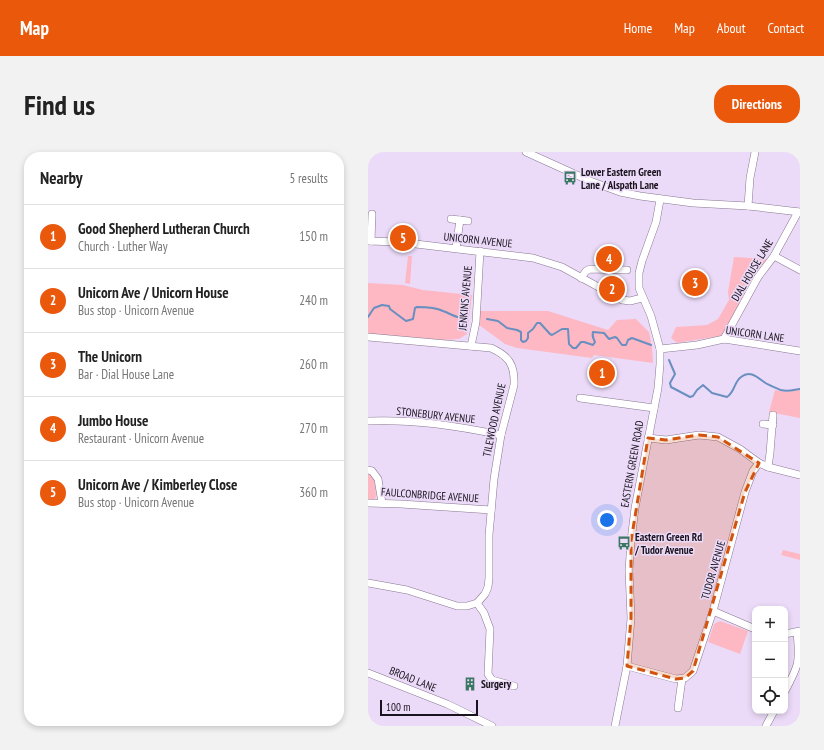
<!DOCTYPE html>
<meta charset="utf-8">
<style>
body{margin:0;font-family:"PT Sans Narrow",sans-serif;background:#f2f2f2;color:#222}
.controls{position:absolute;right:12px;bottom:12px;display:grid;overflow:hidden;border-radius:8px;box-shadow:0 2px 6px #0003}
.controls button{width:36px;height:36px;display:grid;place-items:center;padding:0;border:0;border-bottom:1px solid #e0e0e0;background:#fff;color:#222;font:20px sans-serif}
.scale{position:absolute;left:12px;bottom:10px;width:98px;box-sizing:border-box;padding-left:4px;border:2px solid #19131d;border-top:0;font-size:11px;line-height:14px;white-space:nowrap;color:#19131d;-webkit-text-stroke:3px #ecdbf8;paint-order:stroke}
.you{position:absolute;left:239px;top:368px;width:14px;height:14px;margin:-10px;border:3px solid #fff;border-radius:50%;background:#1a73e8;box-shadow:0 0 0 6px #1a73e833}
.badge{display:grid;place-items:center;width:26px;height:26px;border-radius:50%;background:#ea580c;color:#fff;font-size:13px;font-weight:700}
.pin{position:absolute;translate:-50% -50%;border:2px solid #fff;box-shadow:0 1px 4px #0006}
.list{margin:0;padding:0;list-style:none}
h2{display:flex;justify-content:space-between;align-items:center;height:52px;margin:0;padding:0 16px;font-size:17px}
h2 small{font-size:13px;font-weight:400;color:#767676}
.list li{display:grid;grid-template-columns:26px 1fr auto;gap:12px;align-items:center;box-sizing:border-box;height:64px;padding:0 16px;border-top:1px solid #e0e0e0}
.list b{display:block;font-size:15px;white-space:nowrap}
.list p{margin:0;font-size:13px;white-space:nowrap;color:#767676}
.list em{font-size:13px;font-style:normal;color:#767676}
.icon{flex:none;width:22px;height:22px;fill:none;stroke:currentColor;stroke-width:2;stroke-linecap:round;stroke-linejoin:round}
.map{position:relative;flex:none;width:432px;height:574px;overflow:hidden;border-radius:16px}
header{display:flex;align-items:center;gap:24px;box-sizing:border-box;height:56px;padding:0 20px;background:#ea580c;color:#fff}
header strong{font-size:19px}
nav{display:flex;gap:22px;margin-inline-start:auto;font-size:14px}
.intro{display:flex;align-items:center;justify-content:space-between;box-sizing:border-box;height:96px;padding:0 24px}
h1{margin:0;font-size:28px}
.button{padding:10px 18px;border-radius:16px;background:#ea580c;color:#fff;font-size:14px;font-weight:700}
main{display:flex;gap:24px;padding:0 24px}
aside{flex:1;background:#fff;border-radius:16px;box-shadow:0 2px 6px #0003}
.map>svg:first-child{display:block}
.green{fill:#fdb8c3}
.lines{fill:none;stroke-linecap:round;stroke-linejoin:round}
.stream{stroke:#698fc0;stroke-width:2}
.minor-casing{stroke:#877791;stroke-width:8}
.minor{stroke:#fff;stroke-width:7}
.marked{fill:#d3520e;fill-opacity:0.2;stroke:#d3520e;stroke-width:3;stroke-dasharray:8 5;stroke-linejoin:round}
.labels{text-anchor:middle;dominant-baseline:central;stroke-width:3;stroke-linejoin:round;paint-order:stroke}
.poi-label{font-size:11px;font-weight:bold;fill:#19131d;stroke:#ecdbf8;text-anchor:start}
.street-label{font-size:11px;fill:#19131d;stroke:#ecdbf8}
</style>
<header>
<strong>Map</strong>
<nav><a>Home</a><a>Map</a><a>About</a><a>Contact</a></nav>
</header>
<div class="intro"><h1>Find us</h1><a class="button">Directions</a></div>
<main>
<aside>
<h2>Nearby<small>5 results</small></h2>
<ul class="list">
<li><span class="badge">1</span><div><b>Good Shepherd Lutheran Church</b><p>Church · Luther Way</p></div><em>150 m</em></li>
<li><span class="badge">2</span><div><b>Unicorn Ave / Unicorn House</b><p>Bus stop · Unicorn Avenue</p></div><em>240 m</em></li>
<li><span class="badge">3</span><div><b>The Unicorn</b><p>Bar · Dial House Lane</p></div><em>260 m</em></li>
<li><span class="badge">4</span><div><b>Jumbo House</b><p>Restaurant · Unicorn Avenue</p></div><em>270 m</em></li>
<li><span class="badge">5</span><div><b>Unicorn Ave / Kimberley Close</b><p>Bus stop · Unicorn Avenue</p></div><em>360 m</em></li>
</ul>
</aside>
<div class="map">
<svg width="432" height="574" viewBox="0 0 432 574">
<rect width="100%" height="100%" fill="#ecdbf8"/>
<g class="green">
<polygon points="40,104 44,104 42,132 37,131"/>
<polygon points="366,105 399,107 358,180 352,184 309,191 303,186 308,175 339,173 350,167 361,148 360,140"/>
<polygon points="0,131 35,133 55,138 104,143 99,182 91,187 76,188 0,182"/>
<polygon points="112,159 180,159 240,178 249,168 268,167 281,180 284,195 285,211 226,203 224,206 149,196 137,192 111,173"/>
<polygon points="407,238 419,240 432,238 432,266 401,260"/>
<path d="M0 321C9 326 7 336 8 345L5 349H0Z"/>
<polygon points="415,398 432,402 432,408 413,403"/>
<polygon points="352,469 380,479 372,502 340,490 346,472"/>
</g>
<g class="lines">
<g class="stream">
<path d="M0 165 6 156 14 153 21 154 22 157 38 169 45 167 47 156 49 155C56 155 69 156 75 159 88 164 86 166 100 165"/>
<path d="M119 167 130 169 139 176 149 178 153 180V188L155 190 158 189 160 186V181L165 177 169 171H172L182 182 184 183 194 177H200L201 192 205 196H208L213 190H216L225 193 227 190C225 186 224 184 225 180L236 181 241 187 247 185 249 186 254 193H258L260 188 264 186 283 193"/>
<path d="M301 208 307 222 302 231 303 235 322 245 325 244 329 238 335 233 344 241 359 245C367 240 366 230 373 225 382 218 389 225 396 230 400 233 408 236 413 238 420 240 425 238 432 237"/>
</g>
<g class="minor-casing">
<g id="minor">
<polyline points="158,0 222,29 252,40 272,44 325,51 380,54 432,60"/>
<polyline points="380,54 382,26 387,0"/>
<polyline points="83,67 100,69"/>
<polyline points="0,89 31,90 165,106 194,115 254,148 262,149 274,146"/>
<polyline points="3,89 4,62"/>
<polyline points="88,96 92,68"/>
<polyline points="406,104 432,118"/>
<polyline points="213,126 218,119 222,117 259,118"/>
<path d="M0 185 123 196C141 204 147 213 146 233L133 283 126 327 121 383V426L120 435 117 442 109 451 99 454H89L39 438 0 431"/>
<polyline points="356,187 390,125 406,104 430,60"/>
<polyline points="103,194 108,170 112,99"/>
<polyline points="292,197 329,193 356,187 432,199"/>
<polyline points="212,246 286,256"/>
<path d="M0 269C45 267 89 274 133 283"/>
<polyline points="395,272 405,273"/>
<polyline points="280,286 298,288 331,283 350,285 372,297 391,311 400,315 432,323"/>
<polyline points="400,315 402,301 405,263"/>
<polyline points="0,318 4,319 10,327 14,351"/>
<polyline points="0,351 33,352 123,358"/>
<polyline points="109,451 116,461 122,477 120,522 124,528 146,534"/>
<polyline points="345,459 387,477"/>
<polyline points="417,482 432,479"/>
<polyline points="259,514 308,527 317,526 325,519 345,459 377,340 385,319 391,311"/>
<polyline points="0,521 79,552 124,574"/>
<path d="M417 539C431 513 432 510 429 481"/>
<polyline points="310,556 314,527"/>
<polyline points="247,574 259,514 263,466 261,418 263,389 267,356 290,236 292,212 292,197 283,164 271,136 271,121 274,109 288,70 292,48"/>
<polyline points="398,574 406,559"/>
</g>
</g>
<use href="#minor" class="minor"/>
</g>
<path class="marked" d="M331 283 350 285 391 311 377 340 325 519 317 526 308 527 259 514 263 466V389L280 286 298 288Z"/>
<defs>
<g id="bus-bare" transform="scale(1.08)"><path d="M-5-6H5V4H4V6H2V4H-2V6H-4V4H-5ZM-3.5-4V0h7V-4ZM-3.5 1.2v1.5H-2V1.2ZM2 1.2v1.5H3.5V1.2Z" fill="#397763" stroke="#ecdbf8" stroke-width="2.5" paint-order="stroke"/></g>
<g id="building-bare" transform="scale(1.08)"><path d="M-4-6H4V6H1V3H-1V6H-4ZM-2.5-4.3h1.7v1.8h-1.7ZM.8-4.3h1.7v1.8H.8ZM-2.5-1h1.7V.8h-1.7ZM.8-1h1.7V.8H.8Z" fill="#397763" stroke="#ecdbf8" stroke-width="2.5" paint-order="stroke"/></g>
</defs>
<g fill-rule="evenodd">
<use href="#bus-bare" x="202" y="26"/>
<use href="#bus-bare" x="256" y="391"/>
<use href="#building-bare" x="102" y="532"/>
</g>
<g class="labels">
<g class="poi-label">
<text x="213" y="20">Lower Eastern Green<tspan x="213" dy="13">Lane / Alspath Lane</tspan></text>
<text x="267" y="385">Eastern Green Rd<tspan x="267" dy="13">/ Tudor Avenue</tspan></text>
<text x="113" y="532">Surgery</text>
</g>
<g class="street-label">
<text transform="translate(110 88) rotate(6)">UNICORN AVENUE</text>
<text transform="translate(384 118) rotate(-59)">DIAL HOUSE LANE</text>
<text transform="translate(97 146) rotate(-85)">JENKINS AVENUE</text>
<text transform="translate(387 182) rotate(8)">UNICORN LANE</text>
<text transform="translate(68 263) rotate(6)">STONEBURY AVENUE</text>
<text transform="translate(126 268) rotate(-78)">TILEWOOD AVENUE</text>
<text transform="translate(264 312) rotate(-80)">EASTERN GREEN ROAD</text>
<text transform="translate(62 343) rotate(4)">FAULCONBRIDGE AVENUE</text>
<text transform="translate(345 418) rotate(-74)">TUDOR AVENUE</text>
<text transform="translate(45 527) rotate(22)">BROAD LANE</text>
</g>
</g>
</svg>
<div class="controls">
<button>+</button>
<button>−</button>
<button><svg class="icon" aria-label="locate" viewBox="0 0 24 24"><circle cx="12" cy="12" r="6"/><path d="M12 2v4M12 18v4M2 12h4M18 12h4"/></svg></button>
</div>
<div class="scale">100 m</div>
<div class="you"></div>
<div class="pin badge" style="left:234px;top:221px">1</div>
<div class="pin badge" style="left:244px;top:137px">2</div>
<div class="pin badge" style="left:327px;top:131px">3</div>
<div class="pin badge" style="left:241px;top:107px">4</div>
<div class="pin badge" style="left:35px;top:86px">5</div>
</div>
</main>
